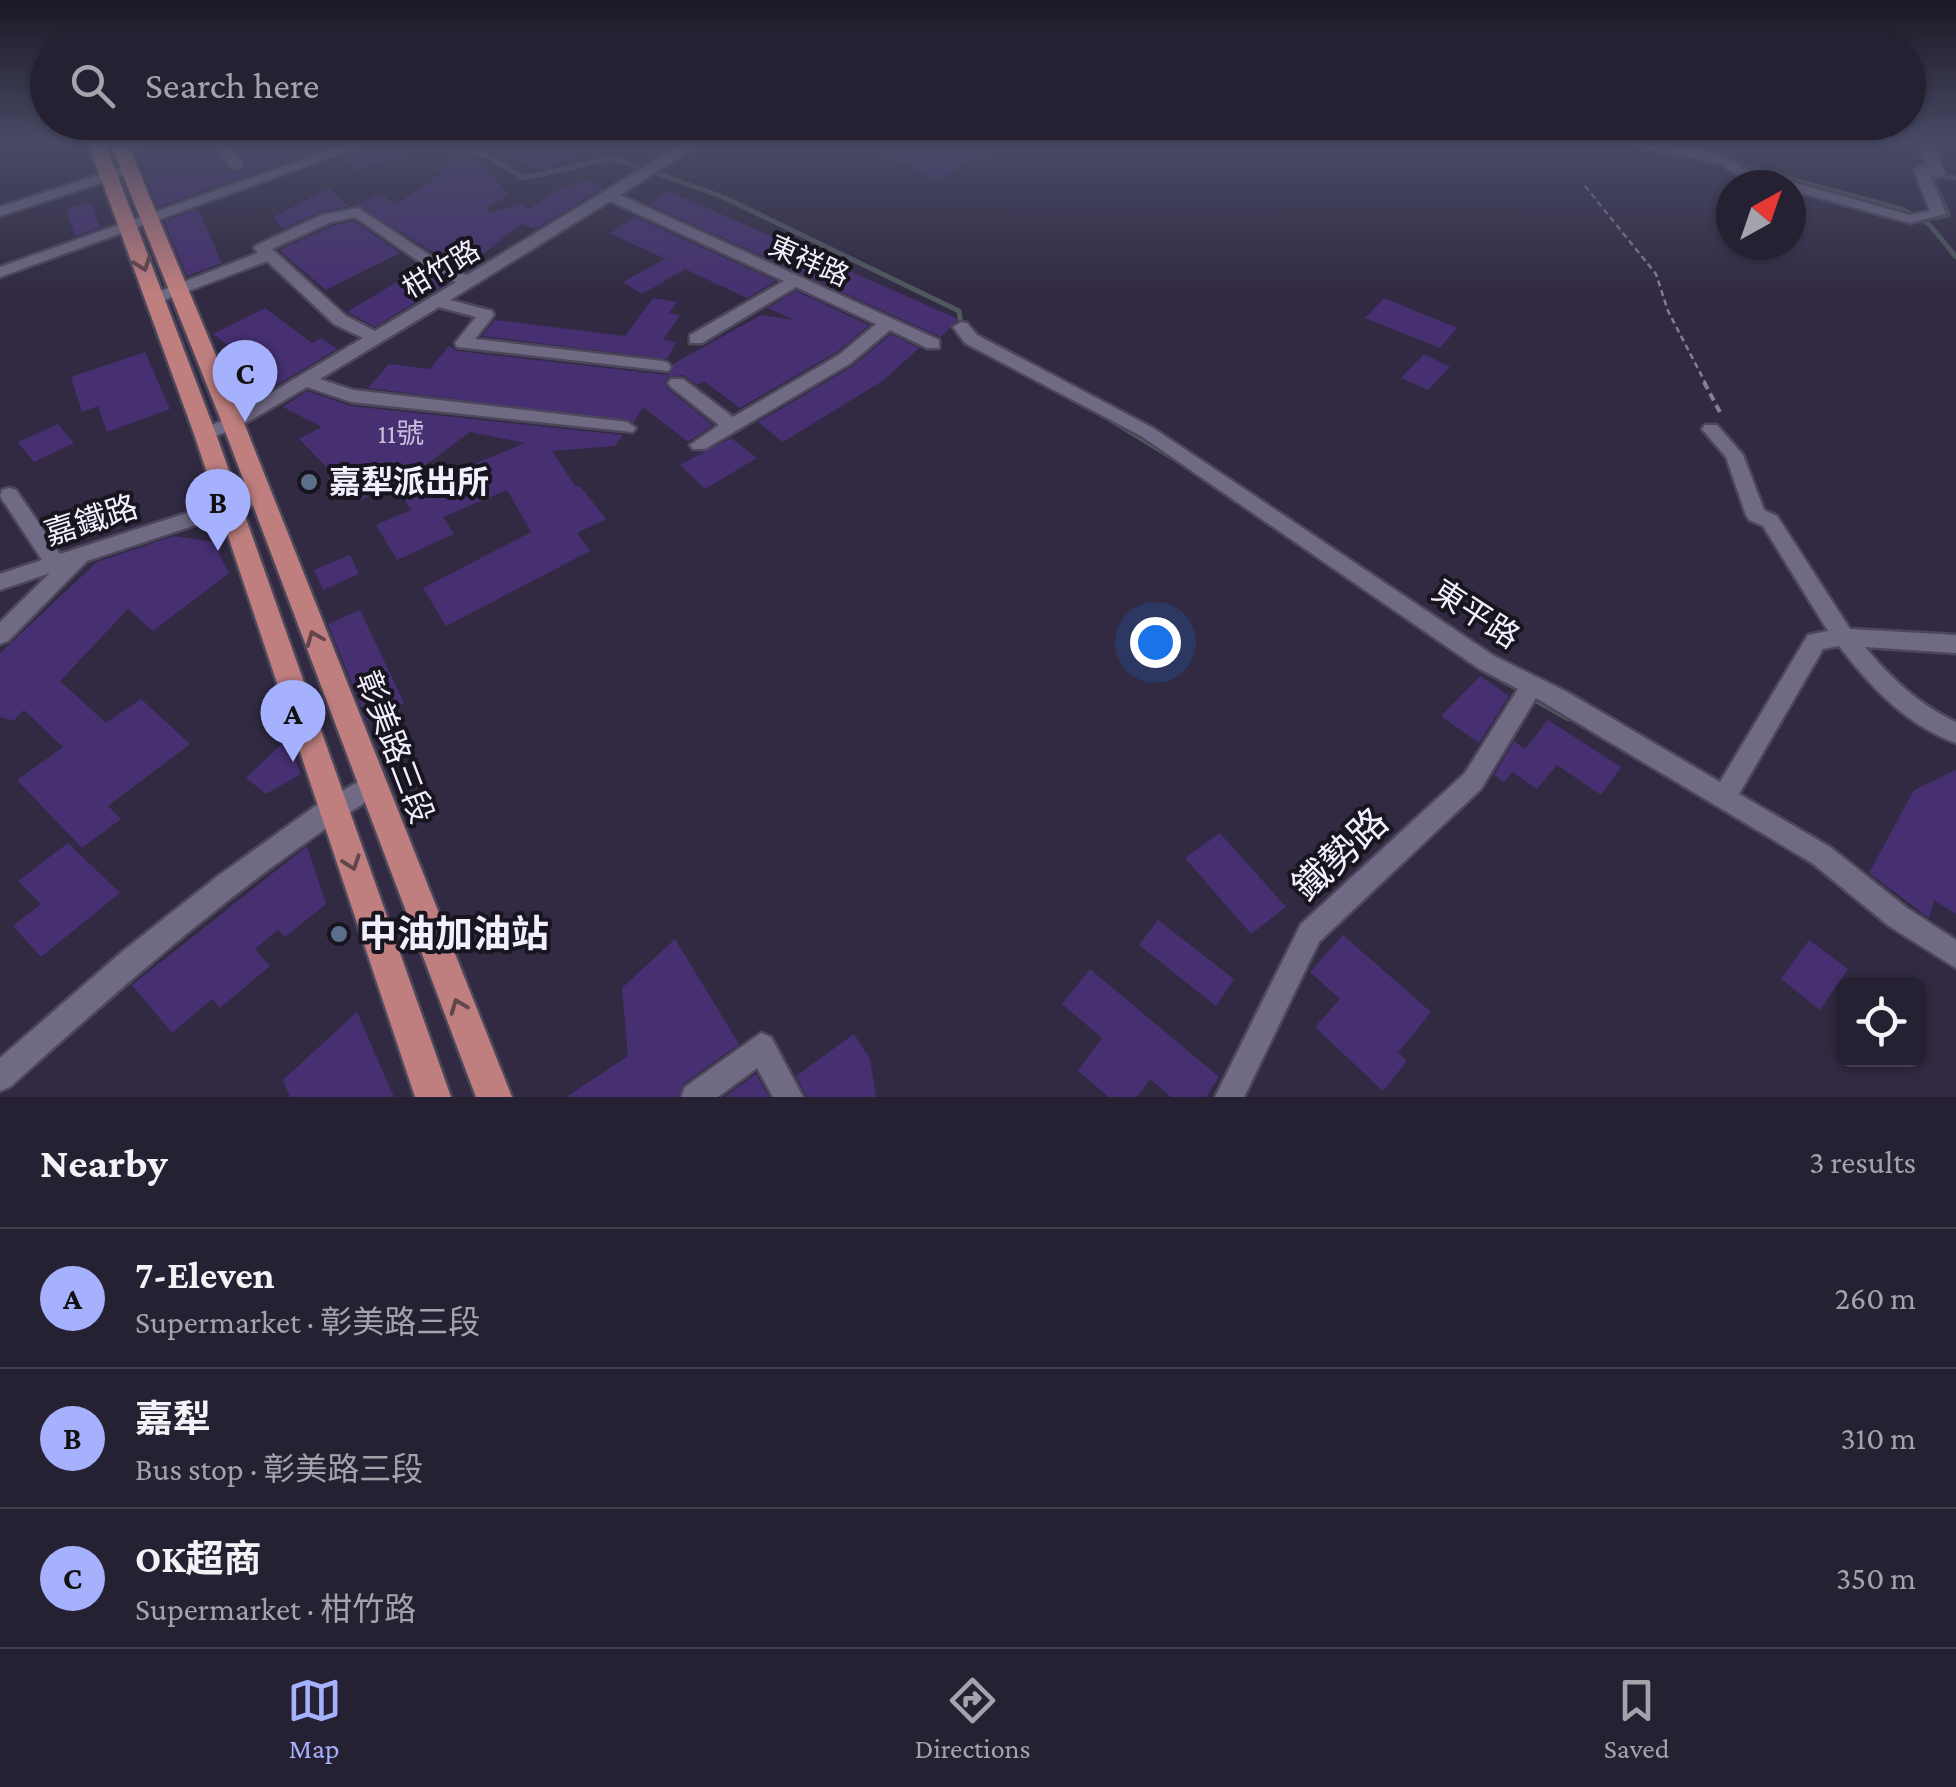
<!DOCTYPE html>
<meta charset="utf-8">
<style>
body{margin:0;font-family:"Crimson Pro","Noto Sans TC",serif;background:#312d3e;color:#f1f3f6}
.controls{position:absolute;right:30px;bottom:30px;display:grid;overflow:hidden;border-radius:15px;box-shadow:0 2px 8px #0004}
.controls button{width:90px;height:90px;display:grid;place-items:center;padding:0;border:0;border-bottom:2px solid #423e4d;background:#252032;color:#f1f3f6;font:50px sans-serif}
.compass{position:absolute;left:1716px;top:170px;width:90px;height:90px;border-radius:50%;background:#252032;box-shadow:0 2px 8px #0004;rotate:40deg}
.you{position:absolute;left:1155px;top:642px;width:35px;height:35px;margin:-25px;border:8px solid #fff;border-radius:50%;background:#1a73e8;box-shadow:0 0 0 15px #1a73e833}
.badge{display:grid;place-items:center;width:65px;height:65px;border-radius:50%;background:#a5b1fc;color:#111;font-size:32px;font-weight:700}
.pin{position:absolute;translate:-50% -82px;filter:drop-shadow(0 2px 5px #0008)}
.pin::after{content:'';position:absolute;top:52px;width:35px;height:30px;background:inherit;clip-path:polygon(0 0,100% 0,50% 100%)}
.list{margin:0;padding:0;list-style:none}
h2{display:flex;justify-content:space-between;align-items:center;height:130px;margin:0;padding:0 40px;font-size:42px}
h2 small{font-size:32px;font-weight:400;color:#a3a3ac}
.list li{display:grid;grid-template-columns:65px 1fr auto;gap:30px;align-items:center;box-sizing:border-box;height:140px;padding:0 40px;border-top:2px solid #423e4d}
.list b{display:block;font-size:38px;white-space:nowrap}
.list p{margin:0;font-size:32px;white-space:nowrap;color:#a3a3ac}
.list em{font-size:32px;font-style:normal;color:#a3a3ac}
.icon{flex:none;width:55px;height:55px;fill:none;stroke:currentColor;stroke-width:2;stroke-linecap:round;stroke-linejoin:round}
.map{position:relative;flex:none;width:1956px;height:1097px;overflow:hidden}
.search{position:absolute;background:#252032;box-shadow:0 2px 8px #0004;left:30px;right:30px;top:30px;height:110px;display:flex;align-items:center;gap:25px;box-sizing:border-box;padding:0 35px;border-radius:55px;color:#a3a3ac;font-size:38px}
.sheet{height:550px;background:#252032}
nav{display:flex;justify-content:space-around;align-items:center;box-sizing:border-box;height:140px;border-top:2px solid #423e4d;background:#252032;font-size:28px;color:#a3a3ac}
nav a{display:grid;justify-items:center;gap:5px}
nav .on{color:#a5b1fc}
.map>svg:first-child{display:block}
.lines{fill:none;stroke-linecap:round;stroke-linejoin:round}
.stream-far2{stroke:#4f585d;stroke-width:5}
.stream-far1{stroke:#4f585d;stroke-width:6}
.stream{stroke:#4f585d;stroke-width:8}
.building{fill:#463071}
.minor-casing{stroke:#4d475b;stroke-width:5}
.major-casing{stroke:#4d475b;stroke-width:5}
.path-far1{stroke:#837e92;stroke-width:2.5;stroke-dasharray:6 4;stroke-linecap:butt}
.path{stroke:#837e92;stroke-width:4;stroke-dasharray:8 5;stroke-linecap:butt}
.minor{fill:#706a84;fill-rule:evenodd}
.major{fill:#bf7f7f;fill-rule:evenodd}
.oneway{stroke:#63454a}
.service-dot{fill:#5c6f8a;stroke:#18151f;stroke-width:4}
.labels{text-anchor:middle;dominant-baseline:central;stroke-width:8;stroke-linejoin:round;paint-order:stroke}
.far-street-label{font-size:28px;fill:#f1eefd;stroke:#18151f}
.number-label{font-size:28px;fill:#c6beda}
.poi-label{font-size:32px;font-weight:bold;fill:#f1eefd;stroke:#18151f;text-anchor:start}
.street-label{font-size:32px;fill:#f1eefd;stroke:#18151f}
.near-street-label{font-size:38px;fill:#f1eefd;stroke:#18151f}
.near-poi-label{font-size:38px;font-weight:bold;fill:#f1eefd;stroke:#18151f;text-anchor:start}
</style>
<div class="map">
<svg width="1956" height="1097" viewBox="0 0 1956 1097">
<rect width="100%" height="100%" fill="#312a42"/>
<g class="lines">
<g class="stream-far2">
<polyline points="1605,140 1623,142"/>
<polyline points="1916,140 1948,215 1923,220"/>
<polyline points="430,141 487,156 524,178 613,158 723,197 959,311 961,326"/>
<polyline points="1728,162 1901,209 1929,224 1956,257"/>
<polyline points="1937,175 1956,178"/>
</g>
<g class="stream-far1">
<polyline points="1110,419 1172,457"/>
<polyline points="1488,672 1531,696"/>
</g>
<polyline class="stream" points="1527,694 1568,717"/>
</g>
<g class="building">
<polygon points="192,140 208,140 231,172 241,172 247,165 230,140 277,140 296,158 158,207 136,154"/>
<polygon points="382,140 436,140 437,142 355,172 339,158"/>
<polygon points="450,140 462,140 508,195 487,208 490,213 521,203 529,209 560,189 587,180 604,187 536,229 521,224 463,270 356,205 380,194 396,204 445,172 433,169 457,158"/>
<polygon points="464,140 566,140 585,147 545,172"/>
<polygon points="855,140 907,140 931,152 946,140 1012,140 987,158 980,155 937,180"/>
<polygon points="329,188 348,206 320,212 284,229 273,217"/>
<polygon points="669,191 958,319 941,337 648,204"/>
<polygon points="91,202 100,228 75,236 66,209"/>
<polygon points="198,209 222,263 187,276 164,221"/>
<polygon points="635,217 776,281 747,298 685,269 642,294 623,282 665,259 610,233"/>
<polygon points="354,221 400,253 326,290 279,250 332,226"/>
<polygon points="416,264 447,283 375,327 347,312 419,269"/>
<polygon points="796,291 869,325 837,352 740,408 704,381 697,385 683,375 668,377 664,383 668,389 713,425 688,442 643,407 634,422 368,388 389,364 430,369 449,346 457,351 668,375 673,364 761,315 794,320 768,308"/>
<polygon points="653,298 677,302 669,313 680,315 663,340 676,342 667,359 482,336 495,320 625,336"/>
<polygon points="1384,298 1457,328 1440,348 1365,318"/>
<polygon points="265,308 312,343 321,338 337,349 267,391 228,358 238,353 213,334"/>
<polygon points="891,334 919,348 884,380 783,442 758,422 853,366"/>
<polygon points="145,352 170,409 107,432 98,406 82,412 71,377"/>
<polygon points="1424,354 1450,367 1428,390 1401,378"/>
<polygon points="307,391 351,406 623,435 615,446 552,451 576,487 580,486 606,519 577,533 590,551 446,626 423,588 531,532 507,490 443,517 454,534 397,560 376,525 411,510 401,494 525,443 470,432 396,487 393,482 360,501 299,439 322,427 283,407"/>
<polygon points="58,424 74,443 34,462 18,442"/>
<polygon points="731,438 757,458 705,489 680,465"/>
<polygon points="174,536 213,542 229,573 153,631 128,609 60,681 106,723 141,699 190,744 108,806 121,819 82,848 17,780 63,747 24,710 13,721 0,717 0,653 97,562"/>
<polygon points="350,555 359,574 323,590 314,570"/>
<polygon points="360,610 404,703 367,721 328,624"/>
<polygon points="1480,676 1509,696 1479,743 1441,716"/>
<polygon points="1548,720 1621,767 1601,795 1557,765 1537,789 1513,772 1504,782 1494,775 1514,741 1525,749"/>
<polygon points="286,740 301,774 266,794 246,778"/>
<polygon points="1956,770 1956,914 1934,900 1929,918 1869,873 1914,790"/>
<polygon points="1220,833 1286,907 1251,934 1185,858"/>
<polygon points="68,843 120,893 41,957 13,926 41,904 18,881"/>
<polygon points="307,846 326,904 285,937 278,930 255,949 270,966 220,1008 212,999 172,1033 132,985"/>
<polygon points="1158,920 1234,979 1216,1006 1139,945"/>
<polygon points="1343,935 1431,1012 1398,1053 1407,1061 1383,1091 1315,1027 1340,999 1310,972"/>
<polygon points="675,939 739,1044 683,1084 678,1097 566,1097 628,1056 622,988"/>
<polygon points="1809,940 1848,969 1820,1010 1781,979"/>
<polygon points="1090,969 1219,1077 1206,1097 1171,1097 1150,1079 1137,1097 1109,1097 1078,1071 1102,1038 1062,1004"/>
<polygon points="357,1012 394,1097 290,1097 283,1080"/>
<polygon points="854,1034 870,1059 876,1097 807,1097 796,1076"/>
<polygon points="756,1074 769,1097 724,1097"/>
</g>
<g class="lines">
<g class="minor-casing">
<g id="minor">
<polygon points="142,140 163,140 122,155 115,151"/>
<polygon points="212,140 225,140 243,165 241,168 231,168"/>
<polygon points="358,140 378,140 0,277 0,267"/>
<path d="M689 140H705L620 195 939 340V348H927L890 330 851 363 705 449H693L690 445 719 425 671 387 668 383 671 379H683L733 417 839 355 876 324 796 287 702 343H690V335L784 281 610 201 450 300 492 311 494 315 475 339 662 361 668 363 671 367 668 371 457 347 455 343 476 317 439 307 320 379 353 390 627 422 636 428 633 432 351 402 307 387 239 427 205 440 196 434 199 430 227 419 363 338 334 324 267 261 162 301H150V295L258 253 254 248 257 245 322 215 358 208 452 270 467 275ZM355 217 440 276 456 282 375 331 346 316 272 249 331 222Z"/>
<path d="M1608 140C1642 140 1717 145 1742 168L1910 215 1930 211 1914 170 1921 166 1928 168 1917 140H1931L1945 174 1938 178 1931 176 1946 214 1910 223 1791 190V185C1767 185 1740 181 1722 164Z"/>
<polygon points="129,165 136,169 134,172 0,216 0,207"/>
<path d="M961 322 967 323 977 335 1153 428 1494 656 1567 692 1720 782 1808 635 1828 631 1763 526 1749 520 1746 515 1726 457 1702 429 1705 425H1717L1743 455 1764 510 1777 516 1850 629 1956 635V653L1865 647C1891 678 1919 705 1956 722V743C1906 725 1871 687 1839 646L1823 649 1739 794 1830 847 1907 908 1956 940V968L1889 926 1812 863 1536 698 1481 789 1319 942 1244 1097H1215L1301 924 1465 773 1518 689 1478 668 1141 436 965 343 953 327Z"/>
<polygon points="9,488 16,490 60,554 258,490 268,497 265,502 87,561 8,641 0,644 0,622 50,573 0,590 0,574 42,560 0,496 2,490"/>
<path d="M372 774 380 777 384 785 380 793C246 877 128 981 10 1087L0 1091V1058L123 951 218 876 314 807Z"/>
<polygon points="761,1033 771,1037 803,1097 773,1097 757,1068 718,1097 681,1097 685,1087"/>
</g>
</g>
<g class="major-casing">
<g id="major">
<polygon points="87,140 104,140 216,434 451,1097 415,1097 194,434"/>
<polygon points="109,140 126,140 244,423 512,1097 476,1097 222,423"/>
</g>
</g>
<polyline class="path-far1" points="1585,186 1656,274 1668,311 1706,384"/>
<polyline class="path" points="1704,382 1722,416"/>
<use href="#minor" class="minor"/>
<use href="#major" class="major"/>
</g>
<defs><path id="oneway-chevron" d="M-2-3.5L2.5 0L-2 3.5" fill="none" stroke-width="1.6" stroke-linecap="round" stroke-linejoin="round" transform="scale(2.5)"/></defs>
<g class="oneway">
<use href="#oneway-chevron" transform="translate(143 264) rotate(70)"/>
<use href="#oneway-chevron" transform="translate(314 638) rotate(-112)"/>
<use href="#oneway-chevron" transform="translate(352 863) rotate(71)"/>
<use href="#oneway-chevron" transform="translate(458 1006) rotate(-111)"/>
</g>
<linearGradient id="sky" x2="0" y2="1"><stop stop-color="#1b1724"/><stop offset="0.48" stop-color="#484a65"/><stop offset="1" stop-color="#484a65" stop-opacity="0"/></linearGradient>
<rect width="1956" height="294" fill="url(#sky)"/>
<g class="service-dot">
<circle cx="309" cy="482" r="10"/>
<circle cx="339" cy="934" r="10"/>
</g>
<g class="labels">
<g class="far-street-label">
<text transform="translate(809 261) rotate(24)">東祥路</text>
<text transform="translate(441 269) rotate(-31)">柑竹路</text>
</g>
<g class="number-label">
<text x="401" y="433">11號</text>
</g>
<g class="poi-label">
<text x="329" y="482">嘉犁派出所</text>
</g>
<g class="street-label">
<text transform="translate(91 520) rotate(-18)">嘉鐵路</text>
<text transform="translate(1476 614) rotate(33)">東平路</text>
<text transform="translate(395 747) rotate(69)">彰美路三段</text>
</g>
<g class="near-street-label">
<text transform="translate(1340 854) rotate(-43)">鐵勢路</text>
</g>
<g class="near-poi-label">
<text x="359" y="934">中油加油站</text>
</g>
</g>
</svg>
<div class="controls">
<button><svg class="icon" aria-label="locate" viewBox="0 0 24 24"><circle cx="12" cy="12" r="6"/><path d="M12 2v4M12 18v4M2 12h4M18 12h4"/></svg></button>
</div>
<svg class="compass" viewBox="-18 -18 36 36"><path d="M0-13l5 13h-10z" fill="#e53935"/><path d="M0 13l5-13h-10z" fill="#a3a3ac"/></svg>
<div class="you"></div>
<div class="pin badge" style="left:293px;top:762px">A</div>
<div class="pin badge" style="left:218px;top:551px">B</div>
<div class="pin badge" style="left:245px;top:422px">C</div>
<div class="search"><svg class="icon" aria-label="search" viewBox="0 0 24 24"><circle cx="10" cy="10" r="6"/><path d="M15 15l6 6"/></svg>Search here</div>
</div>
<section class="sheet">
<h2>Nearby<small>3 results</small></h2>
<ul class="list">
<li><span class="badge">A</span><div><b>7-Eleven</b><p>Supermarket · 彰美路三段</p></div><em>260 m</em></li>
<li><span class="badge">B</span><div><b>嘉犁</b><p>Bus stop · 彰美路三段</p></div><em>310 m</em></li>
<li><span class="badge">C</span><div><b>OK超商</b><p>Supermarket · 柑竹路</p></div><em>350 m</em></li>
</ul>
</section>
<nav>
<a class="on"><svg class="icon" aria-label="map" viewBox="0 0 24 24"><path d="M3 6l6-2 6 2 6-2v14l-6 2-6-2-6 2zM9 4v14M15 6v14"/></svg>Map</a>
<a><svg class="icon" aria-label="directions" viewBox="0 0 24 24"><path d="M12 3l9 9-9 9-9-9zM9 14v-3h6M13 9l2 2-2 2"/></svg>Directions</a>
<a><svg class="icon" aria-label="saved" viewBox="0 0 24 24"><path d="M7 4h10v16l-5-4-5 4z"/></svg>Saved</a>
</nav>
